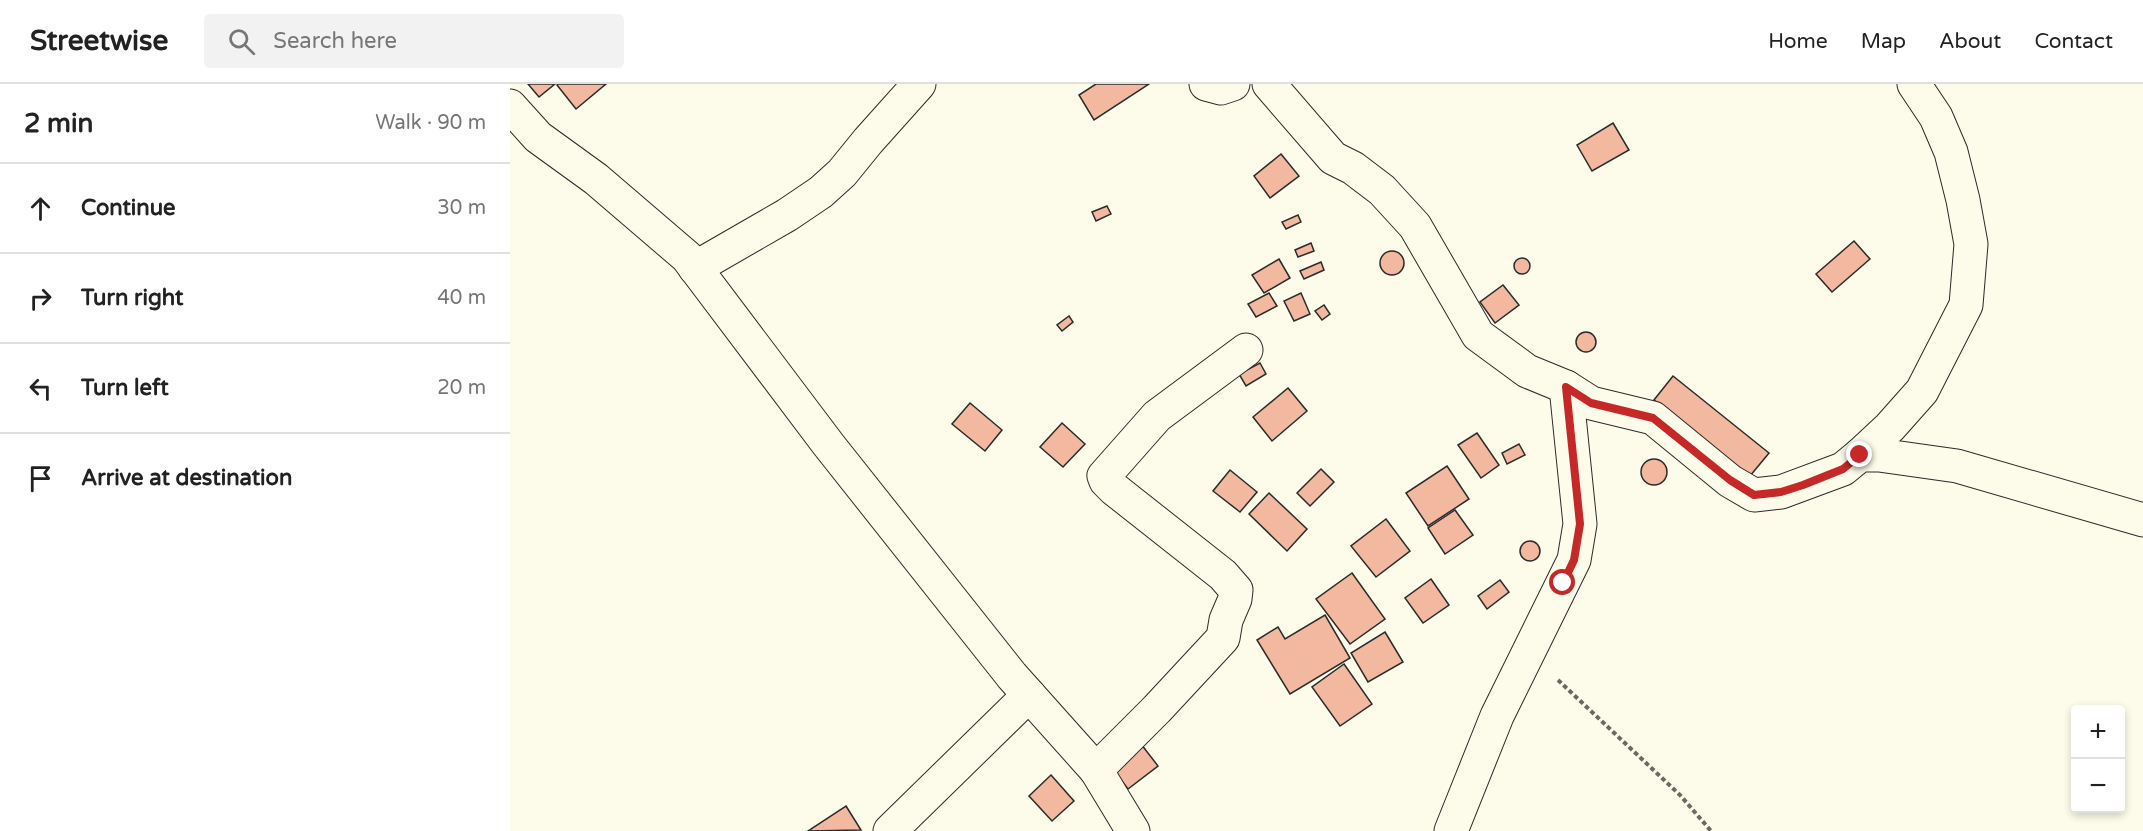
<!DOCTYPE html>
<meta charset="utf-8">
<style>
body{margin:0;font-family:"Varela Round",sans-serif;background:#f2f2f2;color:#222}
.controls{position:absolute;right:18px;bottom:18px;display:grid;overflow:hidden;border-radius:6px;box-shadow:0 3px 9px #0003}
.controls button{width:54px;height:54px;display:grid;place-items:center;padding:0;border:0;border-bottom:2px solid #e0e0e0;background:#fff;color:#222;font:30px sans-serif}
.stop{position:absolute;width:18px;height:18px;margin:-14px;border:4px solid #c62828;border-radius:50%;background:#fff}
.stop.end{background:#c62828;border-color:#fff;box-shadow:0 2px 6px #0008}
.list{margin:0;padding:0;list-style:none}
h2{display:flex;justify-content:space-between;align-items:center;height:78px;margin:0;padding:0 24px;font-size:26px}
h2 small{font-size:20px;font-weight:400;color:#767676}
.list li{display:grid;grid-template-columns:39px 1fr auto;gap:18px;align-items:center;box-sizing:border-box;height:90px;padding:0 24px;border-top:2px solid #e0e0e0}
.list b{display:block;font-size:22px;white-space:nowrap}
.list em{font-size:20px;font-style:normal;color:#767676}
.icon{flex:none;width:33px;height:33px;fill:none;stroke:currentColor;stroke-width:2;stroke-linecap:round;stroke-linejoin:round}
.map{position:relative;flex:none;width:1633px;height:747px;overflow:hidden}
header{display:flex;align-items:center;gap:36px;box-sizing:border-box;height:84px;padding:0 30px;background:#fff;border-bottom:2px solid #e0e0e0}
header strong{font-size:28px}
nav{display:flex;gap:33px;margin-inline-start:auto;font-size:21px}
.search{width:420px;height:54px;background:#f2f2f2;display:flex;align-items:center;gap:15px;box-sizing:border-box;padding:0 21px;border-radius:6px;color:#767676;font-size:22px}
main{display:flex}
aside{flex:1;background:#fff}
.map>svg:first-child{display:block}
.building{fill:#f2b8a0;stroke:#2b2b2b;stroke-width:1.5}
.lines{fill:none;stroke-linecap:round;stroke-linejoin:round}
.street-casing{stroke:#2b2b2b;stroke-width:35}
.path{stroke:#6a6964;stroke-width:4;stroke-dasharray:4.5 3;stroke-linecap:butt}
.street{stroke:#fdfbea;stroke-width:33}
.route{stroke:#c62828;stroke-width:8}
</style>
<header>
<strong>Streetwise</strong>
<div class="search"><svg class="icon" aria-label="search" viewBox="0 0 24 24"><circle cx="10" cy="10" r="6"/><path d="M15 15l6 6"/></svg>Search here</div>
<nav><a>Home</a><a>Map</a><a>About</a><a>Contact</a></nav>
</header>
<main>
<aside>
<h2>2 min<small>Walk · 90 m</small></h2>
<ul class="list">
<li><svg class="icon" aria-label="ahead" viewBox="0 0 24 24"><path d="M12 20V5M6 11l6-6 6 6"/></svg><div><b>Continue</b></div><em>30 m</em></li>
<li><svg class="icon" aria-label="right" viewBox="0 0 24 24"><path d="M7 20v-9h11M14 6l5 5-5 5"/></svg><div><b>Turn right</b></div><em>40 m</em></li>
<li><svg class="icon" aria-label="left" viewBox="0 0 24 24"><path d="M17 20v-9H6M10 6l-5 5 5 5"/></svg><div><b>Turn left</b></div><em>20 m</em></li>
<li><svg class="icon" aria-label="arrive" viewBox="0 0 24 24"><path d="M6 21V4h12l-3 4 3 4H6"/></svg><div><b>Arrive at destination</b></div></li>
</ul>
</aside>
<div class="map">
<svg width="1633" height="747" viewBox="0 0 1633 747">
<rect width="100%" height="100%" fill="#fdfbea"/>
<g class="building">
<polygon points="18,0 45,0 29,13"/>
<polygon points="48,0 96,0 66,25 47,1"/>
<polygon points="586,0 639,0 584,36 569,11"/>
<polygon points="1103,39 1119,66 1082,87 1067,61"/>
<polygon points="771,70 789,92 760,114 744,92"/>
<polygon points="597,122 601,130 586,137 582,128"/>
<polygon points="788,131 791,138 776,145 772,138"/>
<polygon points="1344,157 1360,175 1322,208 1306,190"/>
<polygon points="801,159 804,167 788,173 785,166"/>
<circle cx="882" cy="179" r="12"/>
<circle cx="1012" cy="182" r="8"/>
<polygon points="769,175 780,194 754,209 742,191"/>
<polygon points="811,178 814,186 794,195 790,187"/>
<polygon points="993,201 1009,221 985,239 970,218"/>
<polygon points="759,209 767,222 746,233 738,220"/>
<polygon points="791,209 800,230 784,237 774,217"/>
<polygon points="814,221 820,230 812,236 805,227"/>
<polygon points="559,232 563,238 552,247 547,241"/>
<circle cx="1076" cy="258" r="10"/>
<polygon points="750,279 756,290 736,302 729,290"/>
<polygon points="1163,292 1259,369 1240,392 1144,316"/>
<polygon points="778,304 797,327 762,357 743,333"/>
<polygon points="460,319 492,346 475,367 442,340"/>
<polygon points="552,339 575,360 553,383 530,363"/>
<polygon points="967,349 989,381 971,394 948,361"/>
<polygon points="1009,360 1015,371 997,380 992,369"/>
<circle cx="1144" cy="388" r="13"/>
<polygon points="937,382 959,415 918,442 896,409"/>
<polygon points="811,385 824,398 800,422 787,409"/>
<polygon points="720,386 747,408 730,428 703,407"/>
<polygon points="759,409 797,445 777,467 739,430"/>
<polygon points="945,426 963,451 935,470 918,444"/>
<polygon points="876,435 900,467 866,493 841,462"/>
<circle cx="1020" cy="467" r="10"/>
<polygon points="842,489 875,535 840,560 806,515"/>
<polygon points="921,495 939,521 913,539 895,514"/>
<polygon points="990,496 999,508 977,525 968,512"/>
<polygon points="815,531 840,574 780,610 747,556 768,543 775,555"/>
<polygon points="875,548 893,578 858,598 841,569"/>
<polygon points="834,580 862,620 830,642 802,603"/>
<polygon points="631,660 648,682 618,705 601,683"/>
<polygon points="541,691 564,717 542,737 519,712"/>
<polygon points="336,722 351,746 298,747"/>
</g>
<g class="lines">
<g class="street-casing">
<g id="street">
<polyline points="696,0 711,4 723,0"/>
<polyline points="759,0 823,74 843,84 872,106 905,142 968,251 1017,287 1056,303 1081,319 1143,334 1220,397 1244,411 1271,408 1333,385 1350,371 1369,371 1447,382 1633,436"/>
<polyline points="0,22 28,53 86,95 177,173 318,360 502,592 586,686 623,747"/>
<polyline points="185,184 277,131 311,108 332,89 358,57 409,0"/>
<polyline points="1350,371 1380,343 1412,307 1456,221 1461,160 1453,116 1441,68 1426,33 1404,0"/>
<polyline points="586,686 647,625 713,554 716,536 725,515 726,506 713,491 604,405 596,397 594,392 647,332 736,266"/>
<polyline points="380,747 519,611"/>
<polyline points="941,747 987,632 1064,476 1070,440 1056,303"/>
</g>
</g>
<polyline class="path" points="1048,596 1170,711 1201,747"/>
<use href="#street" class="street"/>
</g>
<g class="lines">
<polyline class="route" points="1053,499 1064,476 1070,440 1056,303 1081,319 1143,334 1220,396 1244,411 1271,408 1293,401 1333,385 1350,371"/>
</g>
</svg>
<div class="controls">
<button>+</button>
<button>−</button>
</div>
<div class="stop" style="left:1053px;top:499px"></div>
<div class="stop end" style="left:1350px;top:371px"></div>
</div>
</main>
